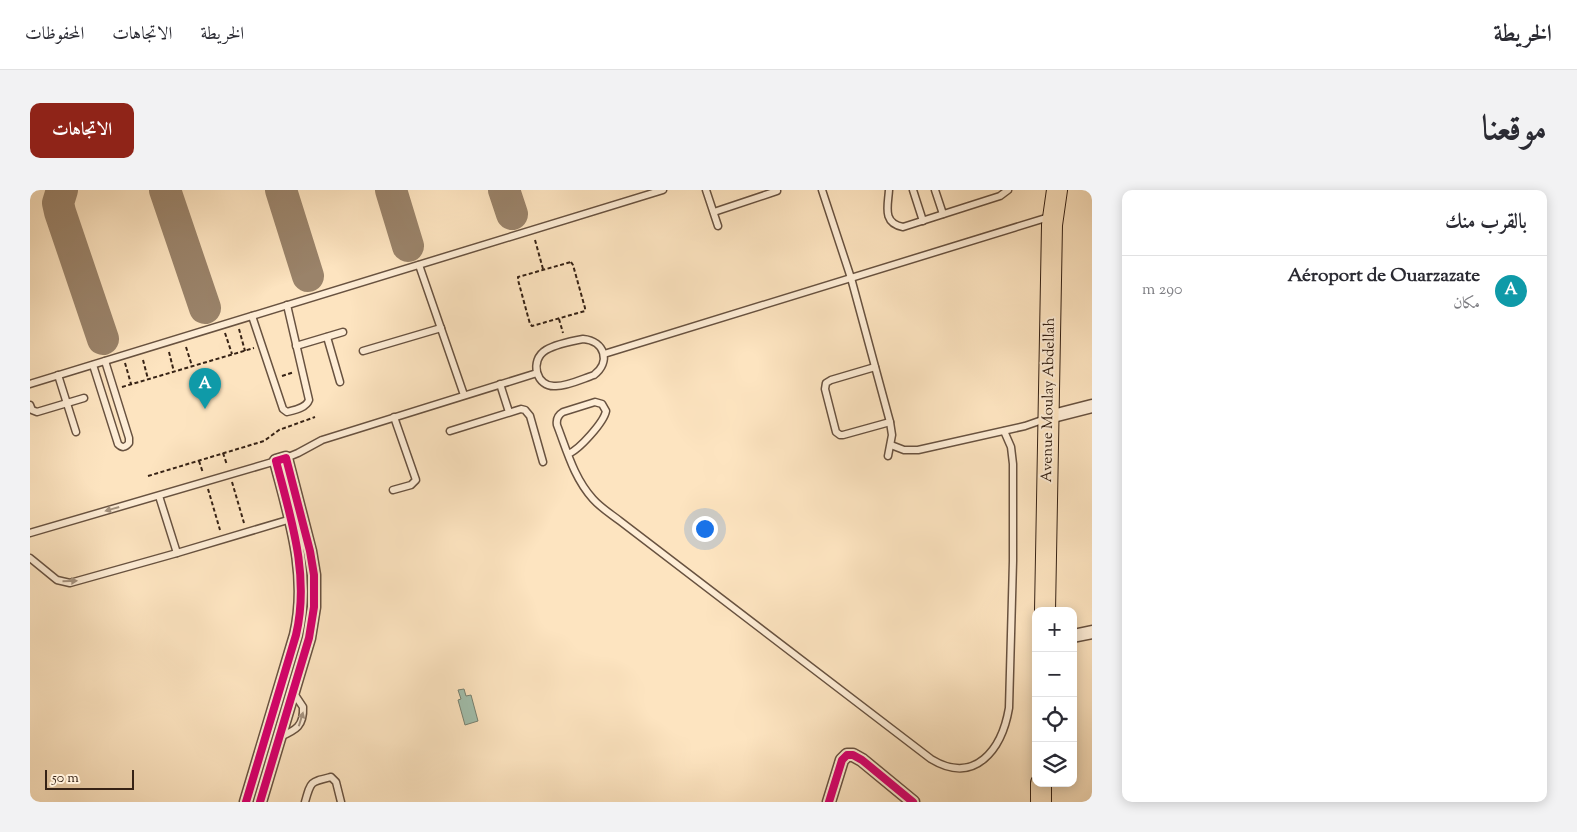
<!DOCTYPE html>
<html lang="ar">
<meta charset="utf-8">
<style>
body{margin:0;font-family:"Sorts Mill Goudy",Amiri,serif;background:#f2f2f3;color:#2b2b33;direction:rtl}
.controls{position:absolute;right:15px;bottom:15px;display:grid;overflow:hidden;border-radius:10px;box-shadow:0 2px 12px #0003}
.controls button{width:45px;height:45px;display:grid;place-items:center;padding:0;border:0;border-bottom:1px solid #e1e1e2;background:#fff;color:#2b2b33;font:25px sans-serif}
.scale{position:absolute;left:15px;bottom:12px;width:89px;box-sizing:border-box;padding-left:5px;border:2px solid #362215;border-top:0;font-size:14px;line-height:18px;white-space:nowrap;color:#362215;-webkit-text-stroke:4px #feedd6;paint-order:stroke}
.you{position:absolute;left:674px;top:338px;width:18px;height:18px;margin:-12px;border:4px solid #fff;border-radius:50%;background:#1a73e8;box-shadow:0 0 0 8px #1a73e833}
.badge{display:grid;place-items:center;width:32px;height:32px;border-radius:50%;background:#8f2418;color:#fff;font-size:16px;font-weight:700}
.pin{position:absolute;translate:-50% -41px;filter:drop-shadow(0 1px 2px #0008)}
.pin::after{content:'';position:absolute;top:26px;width:18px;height:15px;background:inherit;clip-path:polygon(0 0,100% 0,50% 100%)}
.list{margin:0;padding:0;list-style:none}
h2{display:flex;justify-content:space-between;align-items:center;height:65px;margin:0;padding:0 20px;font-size:21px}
h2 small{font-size:16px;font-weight:400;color:#7c7c81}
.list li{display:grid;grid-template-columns:32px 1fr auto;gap:15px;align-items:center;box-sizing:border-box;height:70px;padding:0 20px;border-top:1px solid #e1e1e2}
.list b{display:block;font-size:19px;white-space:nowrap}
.list p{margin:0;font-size:16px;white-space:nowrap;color:#7c7c81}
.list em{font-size:16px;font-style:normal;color:#7c7c81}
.icon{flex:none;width:28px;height:28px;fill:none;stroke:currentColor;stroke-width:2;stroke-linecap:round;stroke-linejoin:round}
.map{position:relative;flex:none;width:1062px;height:612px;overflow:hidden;direction:ltr;border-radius:10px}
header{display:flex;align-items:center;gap:30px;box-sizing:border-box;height:70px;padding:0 25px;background:#fff;border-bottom:1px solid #e1e1e2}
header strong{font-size:24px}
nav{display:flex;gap:28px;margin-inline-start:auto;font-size:18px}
.intro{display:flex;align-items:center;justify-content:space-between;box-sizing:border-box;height:120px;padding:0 30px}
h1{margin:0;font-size:35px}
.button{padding:12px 22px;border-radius:10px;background:#8f2418;color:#fff;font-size:18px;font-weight:700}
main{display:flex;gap:30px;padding:0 30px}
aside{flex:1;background:#fff;border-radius:10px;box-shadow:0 2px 12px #0003}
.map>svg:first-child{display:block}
.water{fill:#a1bfad;stroke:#768070}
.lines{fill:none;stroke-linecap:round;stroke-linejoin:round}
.taxiway{stroke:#9a836a;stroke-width:32}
.lane-casing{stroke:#685240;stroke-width:9}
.street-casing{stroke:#685240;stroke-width:15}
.primary-casing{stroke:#362215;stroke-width:22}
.path{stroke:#362215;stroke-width:2;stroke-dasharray:4 2.5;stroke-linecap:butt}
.lane{stroke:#feedd6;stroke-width:6}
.street{stroke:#feedd6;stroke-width:12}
.primary{stroke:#fde4c0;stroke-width:20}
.cycleway-casing{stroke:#feedd6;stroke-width:11}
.cycleway{stroke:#d6006c;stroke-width:8}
.oneway{fill:#a4927f}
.labels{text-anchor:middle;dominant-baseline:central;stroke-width:4;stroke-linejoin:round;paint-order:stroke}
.street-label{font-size:15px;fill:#362215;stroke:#feedd6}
</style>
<header>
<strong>الخريطة</strong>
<nav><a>الخريطة</a><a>الاتجاهات</a><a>المحفوظات</a></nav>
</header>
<div class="intro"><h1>موقعنا</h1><a class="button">الاتجاهات</a></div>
<main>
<aside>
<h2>بالقرب منك<small></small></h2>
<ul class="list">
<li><span class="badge" style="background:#0f9aa8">A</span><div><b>Aéroport de Ouarzazate</b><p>مكان</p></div><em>290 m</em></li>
</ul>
</aside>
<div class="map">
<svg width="1062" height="612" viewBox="0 0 1062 612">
<rect width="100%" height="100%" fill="#fde4c0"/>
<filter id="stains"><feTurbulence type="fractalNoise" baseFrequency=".004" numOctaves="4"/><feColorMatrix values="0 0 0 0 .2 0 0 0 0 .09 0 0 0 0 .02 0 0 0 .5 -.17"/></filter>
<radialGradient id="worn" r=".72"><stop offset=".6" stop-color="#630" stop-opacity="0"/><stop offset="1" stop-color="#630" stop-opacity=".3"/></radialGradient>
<polygon class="water" points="434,499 436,506 441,505 448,531 435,535 428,510 431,509 428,500"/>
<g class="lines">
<g class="taxiway">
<polyline points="32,0 28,13 30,22 73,149"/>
<polyline points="135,0 175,118"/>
<polyline points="251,0 278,86"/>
<polyline points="361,0 378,56"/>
<polyline points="474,0 482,24"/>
</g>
<g class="lane-casing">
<g id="lane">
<polyline points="676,0 688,36"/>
<polyline points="792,0 821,88 860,232 862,245 858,266"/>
<path d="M859 0C858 16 852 33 873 37L970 6 978 0"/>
<polyline points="883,0 893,31"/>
<polyline points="905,0 913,24"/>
<polyline points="684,22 747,1"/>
<polyline points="389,75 434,205"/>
<path d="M222 126 253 219 257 222C265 220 276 218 279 210L257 115"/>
<polyline points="297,147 310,192"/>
<path d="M553 149C575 151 581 172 564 185 552 189 538 196 526 196 506 198 499 170 516 160 526 154 542 151 553 149Z"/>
<polyline points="266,156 313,142"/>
<polyline points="333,161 411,138"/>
<polyline points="574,164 1019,27"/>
<path d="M63 175 88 254C92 258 95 258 99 253V248L75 171"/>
<polyline points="845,177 801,190 796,193 795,199 806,242 810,245 813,245 860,232"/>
<polyline points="28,185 46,242"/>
<polyline points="0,194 633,0"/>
<polyline points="470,194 479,222"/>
<polyline points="0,215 2,220 7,222 54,208"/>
<polyline points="420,241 491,219 495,220 500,226 513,272"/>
<polyline points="861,255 874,260 888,260 995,236 1015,229"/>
<path d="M538 264C549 260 574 232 576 221L572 214 565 212 533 222C528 225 526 229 527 235 537 261 544 288 563 309 571 318 581 324 590 331L901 569C945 596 972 559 979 518L983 371V274L981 257 974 241"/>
<polyline points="256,268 268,263 292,250 507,183"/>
<polyline points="363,300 381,295 386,290 364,227"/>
<polyline points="129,306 147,363"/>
<polyline points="0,343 246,271"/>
<polyline points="0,368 27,390 40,393 147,363 261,329"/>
<path d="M250 547C266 540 274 536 273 517L263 502"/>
<path d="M275 612C281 591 280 592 301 587L306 592 311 612"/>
</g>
</g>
<g class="street-casing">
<g id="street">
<polyline points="1019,227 1062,216"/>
<polyline points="1043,446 1062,442"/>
<path d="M216 612 266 445C280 385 261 329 246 271L256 268 280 361 284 385V417L279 448 230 612"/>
<polyline points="799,612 812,570 817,565 823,565 832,570 883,612"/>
</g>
</g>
<g class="primary-casing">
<g id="primary">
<polyline points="1015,421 1022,35 1027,0"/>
<polyline points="1011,612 1011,593"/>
</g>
</g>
<g class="path">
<polyline points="505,50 513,79"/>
<polygon points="541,72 543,75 555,118 555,121 502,136 500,134 488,90 488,87"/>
<polyline points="529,129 533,143"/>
<polyline points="209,139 215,161"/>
<polyline points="195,143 202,164"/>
<polyline points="156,157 162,176"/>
<polyline points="139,162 144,182"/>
<polyline points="113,170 118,189"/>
<polyline points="95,173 101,194"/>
<polyline points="252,186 264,182"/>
<polyline points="92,197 224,158"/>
<polyline points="193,263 197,275"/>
<polyline points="169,271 173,283"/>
<polyline points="118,286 234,251 249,240 285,227"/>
<polyline points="202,292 214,333"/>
<polyline points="178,299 190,340"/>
</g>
<use href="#lane" class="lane"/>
<use href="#street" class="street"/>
<use href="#primary" class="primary"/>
<g class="cycleway-casing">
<g id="cycleway">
<path d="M216 612 266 445C280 385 261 329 246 271L256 268 280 361 284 385V417L279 448 230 612"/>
<polyline points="799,612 812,570 817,565 823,565 832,570 883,612"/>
</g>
</g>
<use href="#cycleway" class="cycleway"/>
</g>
<defs><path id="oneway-solid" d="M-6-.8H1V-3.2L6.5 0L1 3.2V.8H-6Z" transform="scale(1.25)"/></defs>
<g class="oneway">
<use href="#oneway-solid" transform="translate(82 319) rotate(164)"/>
<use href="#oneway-solid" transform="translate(40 391) rotate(-2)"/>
<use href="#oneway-solid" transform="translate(271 529) rotate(-73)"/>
</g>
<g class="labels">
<g class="street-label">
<text transform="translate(1019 210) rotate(-89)">Avenue Moulay Abdellah</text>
</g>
</g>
<rect width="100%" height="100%" filter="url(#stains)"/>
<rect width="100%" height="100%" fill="url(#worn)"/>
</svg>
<div class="controls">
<button>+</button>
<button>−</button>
<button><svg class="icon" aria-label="locate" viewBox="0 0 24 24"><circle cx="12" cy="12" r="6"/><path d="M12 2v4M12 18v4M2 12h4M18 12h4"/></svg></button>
<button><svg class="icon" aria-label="layers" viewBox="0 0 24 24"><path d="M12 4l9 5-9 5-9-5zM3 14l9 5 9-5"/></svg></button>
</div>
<div class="scale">50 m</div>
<div class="you"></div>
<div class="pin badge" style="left:175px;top:219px;background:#0f9aa8">A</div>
</div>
</main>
